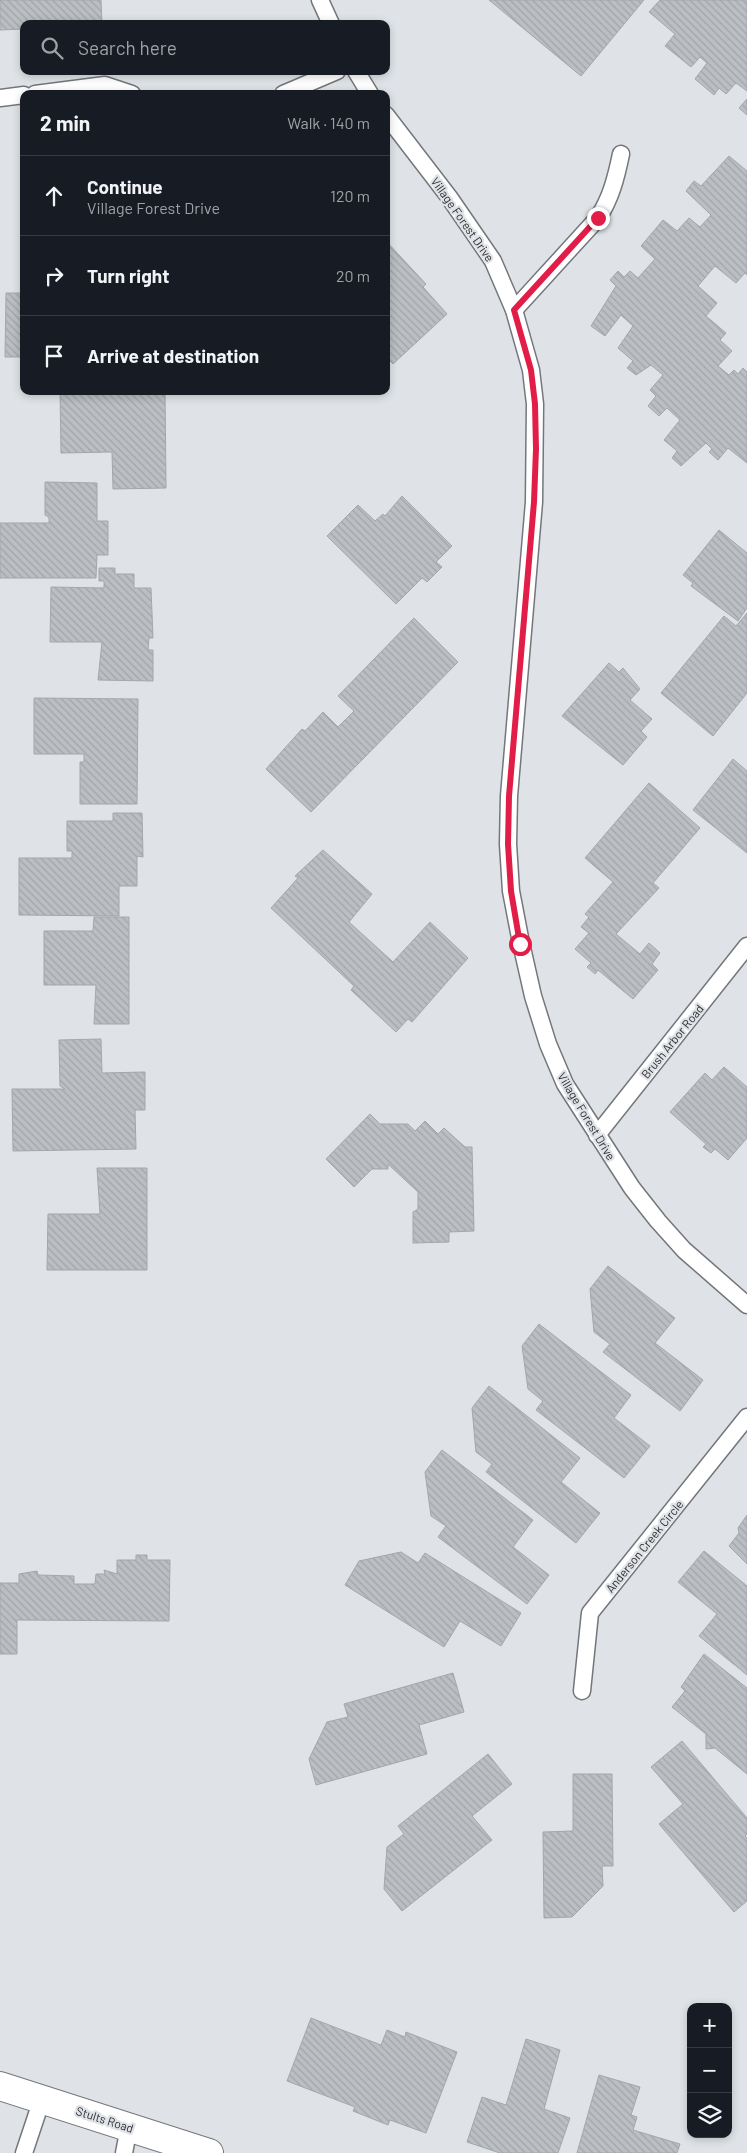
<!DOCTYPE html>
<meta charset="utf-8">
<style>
body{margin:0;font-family:Barlow,sans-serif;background:#20242c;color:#f1f3f6}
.controls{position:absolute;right:15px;bottom:15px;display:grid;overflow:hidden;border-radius:10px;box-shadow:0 2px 8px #0003}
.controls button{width:45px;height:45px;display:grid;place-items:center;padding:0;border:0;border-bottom:1px solid #363941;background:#171b24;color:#f1f3f6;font:25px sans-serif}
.stop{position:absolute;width:15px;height:15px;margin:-11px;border:4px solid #e11d48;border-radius:50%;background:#fff}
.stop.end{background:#e11d48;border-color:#fff;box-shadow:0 1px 5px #0008}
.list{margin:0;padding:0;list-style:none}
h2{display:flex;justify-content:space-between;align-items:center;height:65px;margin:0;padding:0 20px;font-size:21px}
h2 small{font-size:16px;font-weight:400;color:#9ea1a6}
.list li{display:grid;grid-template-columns:32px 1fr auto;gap:15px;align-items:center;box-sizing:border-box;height:80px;padding:0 20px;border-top:1px solid #363941}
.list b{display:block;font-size:19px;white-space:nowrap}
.list p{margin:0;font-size:16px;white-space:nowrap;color:#9ea1a6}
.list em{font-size:16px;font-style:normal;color:#9ea1a6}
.icon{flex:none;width:28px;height:28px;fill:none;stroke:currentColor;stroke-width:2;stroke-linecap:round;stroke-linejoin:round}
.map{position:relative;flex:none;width:747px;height:2153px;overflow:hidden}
.search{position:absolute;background:#171b24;box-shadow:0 2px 8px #0003;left:20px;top:20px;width:370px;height:55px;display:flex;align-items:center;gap:12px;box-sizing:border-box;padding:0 18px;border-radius:10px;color:#9ea1a6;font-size:19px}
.panel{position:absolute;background:#171b24;box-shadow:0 2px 8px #0003;left:20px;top:90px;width:370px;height:305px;border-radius:10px}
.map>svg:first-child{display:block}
.building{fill:url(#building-back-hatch);stroke:#a3a7ab}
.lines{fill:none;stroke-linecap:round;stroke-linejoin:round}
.service-casing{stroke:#73777b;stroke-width:19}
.tertiary-casing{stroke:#73777b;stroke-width:30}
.service{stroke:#fff;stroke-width:16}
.tertiary{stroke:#fff;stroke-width:28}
.route{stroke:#e11d48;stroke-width:6}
.labels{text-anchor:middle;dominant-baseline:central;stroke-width:4.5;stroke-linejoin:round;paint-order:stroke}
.street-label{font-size:12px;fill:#2d2e30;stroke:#dfe3e7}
</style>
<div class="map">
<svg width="747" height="2153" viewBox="0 0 747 2153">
<defs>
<pattern id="building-back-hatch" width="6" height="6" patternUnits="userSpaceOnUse" patternTransform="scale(1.25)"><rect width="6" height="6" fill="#bbbfc3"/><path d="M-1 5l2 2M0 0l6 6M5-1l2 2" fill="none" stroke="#a1a4a8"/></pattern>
</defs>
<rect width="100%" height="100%" fill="#dfe3e7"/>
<g class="building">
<polygon points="0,0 101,0 102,24 24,24 24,29 0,30"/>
<polygon points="489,0 644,0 581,76"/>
<polygon points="660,0 747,0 747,91 736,83 726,94 719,88 714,95 695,79 707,63 700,57 691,67 665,46 675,34 649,12"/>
<polygon points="747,99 747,115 739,108"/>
<polygon points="729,156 747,171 747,275 745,273 736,283 715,266 698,286 717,303 706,316 726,333 720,340 732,351 718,366 729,375 734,370 738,374 743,368 747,372 747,463 728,448 718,460 709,452 712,449 706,443 681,466 672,458 677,451 664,440 680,420 667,408 659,416 648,406 656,396 650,390 663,375 651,365 636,375 627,368 633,361 618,348 633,326 621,315 605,336 591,326 616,286 610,280 618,271 624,277 630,271 638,278 655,259 641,246 663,220 677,231 689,218 700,227 711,215 686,191 694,181 701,186"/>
<polygon points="386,241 426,284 423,287 447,314 393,364 386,357"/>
<polygon points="6,293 24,293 24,357 5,357"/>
<polygon points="60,391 93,391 93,393 103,393 102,391 165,391 166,488 113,489 112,452 61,453"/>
<polygon points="45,482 97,483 97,521 108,521 108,555 97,555 96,578 0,578 0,523 49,523 49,517 45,515"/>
<polygon points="402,496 452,546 436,562 442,567 427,582 422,578 396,604 327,536 358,505 375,521 383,514 385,516"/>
<polygon points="719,530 747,553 747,608 738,621 691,586 693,583 683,575"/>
<polygon points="99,568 115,568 115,574 134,574 134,588 151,588 153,638 149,638 148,650 153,650 153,681 98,680 102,642 50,642 51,587 104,588 104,581 99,581"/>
<polygon points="747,613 747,693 713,736 661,693 724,616 736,626"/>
<polygon points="414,618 458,662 311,812 266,769 302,729 305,731 323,712 338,727 354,711 338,696"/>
<polygon points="609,663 619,672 623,668 640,689 630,700 652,719 641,731 647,737 623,765 562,716"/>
<polygon points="34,698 138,699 137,804 80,804 80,762 84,762 84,754 34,754"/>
<polygon points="733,759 747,771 747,853 693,810"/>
<polygon points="649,783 700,828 653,883 659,888 616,934 640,954 649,943 660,953 652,964 658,970 633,999 598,970 595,974 587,967 591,963 575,949 589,933 581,927 589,917 585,914 613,882 585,858"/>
<polygon points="113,813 142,813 143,857 137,856 137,886 119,886 119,916 19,915 19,858 72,858 72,851 67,851 67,821 113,821"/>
<polygon points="323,850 372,894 349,922 393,962 430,922 468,958 412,1022 408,1019 396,1032 351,990 354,986 271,908 298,878 295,876"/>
<polygon points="94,917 129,917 129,1024 94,1024 96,985 44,985 44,931 93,931"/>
<polygon points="101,1039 102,1073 145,1072 145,1110 135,1110 136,1149 13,1151 12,1089 65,1089 60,1086 59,1040"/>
<polygon points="724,1067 747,1087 747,1138 728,1160 715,1149 711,1153 703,1147 706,1144 670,1112 705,1073 712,1080"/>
<polygon points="370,1114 380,1124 408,1124 415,1131 425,1121 438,1134 444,1128 465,1147 472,1147 474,1231 449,1232 449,1242 413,1243 413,1212 418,1209 418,1192 388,1164 388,1169 372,1169 354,1187 326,1159"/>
<polygon points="97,1168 147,1168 147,1270 47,1270 48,1214 100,1214"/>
<polygon points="608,1266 675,1318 655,1343 703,1380 680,1411 603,1352 610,1344 594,1332 590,1289"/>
<polygon points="539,1324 631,1395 614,1418 650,1446 624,1478 536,1410 543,1401 528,1389 522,1346"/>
<polygon points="489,1386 580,1458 561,1482 600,1513 576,1543 486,1472 492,1464 476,1452 472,1408"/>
<polygon points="442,1450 533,1520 513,1547 549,1575 527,1604 438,1537 446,1526 431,1516 425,1472"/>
<polygon points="747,1515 747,1564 729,1546 739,1533 738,1528"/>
<polygon points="704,1551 747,1586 747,1675 699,1636 717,1614 678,1582"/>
<polygon points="401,1552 418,1563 425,1553 521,1613 501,1646 460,1621 444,1647 345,1585 359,1561"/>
<polygon points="136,1555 147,1555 147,1560 170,1560 169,1621 17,1620 17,1654 0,1654 0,1583 19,1583 19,1574 37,1571 38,1575 74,1576 74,1584 95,1584 96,1574 105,1574 104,1570 117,1574 117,1560 136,1560"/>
<polygon points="704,1654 747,1688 747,1774 715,1748 706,1749 706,1734 672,1707 685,1691 681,1687"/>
<polygon points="453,1673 464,1712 419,1725 427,1754 316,1785 309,1759 327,1722 348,1717 344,1704"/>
<polygon points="682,1741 747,1818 747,1834 745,1836 747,1838 747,1901 734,1912 659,1824 683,1804 651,1767"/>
<polygon points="488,1754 512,1784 472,1816 492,1840 402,1911 384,1889 387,1847 404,1834 398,1826"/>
<polygon points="573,1774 612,1774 613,1866 602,1866 603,1886 572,1917 544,1918 543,1832 573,1831"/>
<polygon points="311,2018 381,2045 387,2030 405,2037 406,2032 457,2052 426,2133 390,2120 388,2125 353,2111 355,2107 287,2081"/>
<polygon points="526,2039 560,2050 544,2109 570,2118 558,2153 500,2153 467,2142 482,2097 506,2105"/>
<polygon points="599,2075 640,2087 631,2115 637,2117 633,2130 680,2144 677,2153 577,2153"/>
</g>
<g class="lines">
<g class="service-casing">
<g id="service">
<polyline points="320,0 331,24"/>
<polyline points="356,71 370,94"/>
<polyline points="35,94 105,85 132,94"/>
<polyline points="283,94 337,71"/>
<polyline points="0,98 24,95"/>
<polyline points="386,115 449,197 493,261 514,310 531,370 535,404 534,502 509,796 508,844 511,891 521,943 533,996 548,1044 565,1084 632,1188 658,1221 684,1250 747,1305"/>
<path d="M514 310 598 218C611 198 616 178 621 154"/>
<polyline points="597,1135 747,946"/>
<polyline points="582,1691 590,1613 747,1417"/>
<polyline points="24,2153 42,2099"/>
<polyline points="124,2153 129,2127"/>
</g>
</g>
<g class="tertiary-casing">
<polyline id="tertiary" points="0,2086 209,2153"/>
</g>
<use href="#service" class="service"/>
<use href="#tertiary" class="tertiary"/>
</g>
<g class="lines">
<polyline class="route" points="520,944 511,891 508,844 509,796 534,502 536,449 535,404 531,370 514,310 598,218"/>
</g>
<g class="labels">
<g class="street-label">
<text transform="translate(463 219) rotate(55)">Village Forest Drive</text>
<text transform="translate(672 1041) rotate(-51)">Brush Arbor Road</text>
<text transform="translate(587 1116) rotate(59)">Village Forest Drive</text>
<text transform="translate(644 1546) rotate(-51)">Anderson Creek Circle</text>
<text transform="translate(105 2119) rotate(18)">Stults Road</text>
</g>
</g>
</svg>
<div class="controls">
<button>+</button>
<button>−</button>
<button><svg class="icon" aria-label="layers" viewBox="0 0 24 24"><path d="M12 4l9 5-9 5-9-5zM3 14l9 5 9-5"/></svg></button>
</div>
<div class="stop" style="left:520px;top:944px"></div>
<div class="stop end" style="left:598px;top:218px"></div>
<div class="search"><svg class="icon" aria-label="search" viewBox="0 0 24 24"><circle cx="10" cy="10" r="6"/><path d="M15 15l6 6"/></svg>Search here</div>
<section class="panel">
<h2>2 min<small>Walk · 140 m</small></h2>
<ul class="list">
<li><svg class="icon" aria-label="ahead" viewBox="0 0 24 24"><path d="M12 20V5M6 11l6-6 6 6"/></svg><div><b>Continue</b><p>Village Forest Drive</p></div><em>120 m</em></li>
<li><svg class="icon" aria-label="right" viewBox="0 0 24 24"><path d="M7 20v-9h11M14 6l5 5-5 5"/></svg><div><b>Turn right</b></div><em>20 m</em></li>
<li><svg class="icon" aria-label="arrive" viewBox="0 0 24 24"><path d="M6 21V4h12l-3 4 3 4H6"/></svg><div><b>Arrive at destination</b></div></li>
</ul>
</section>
</div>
